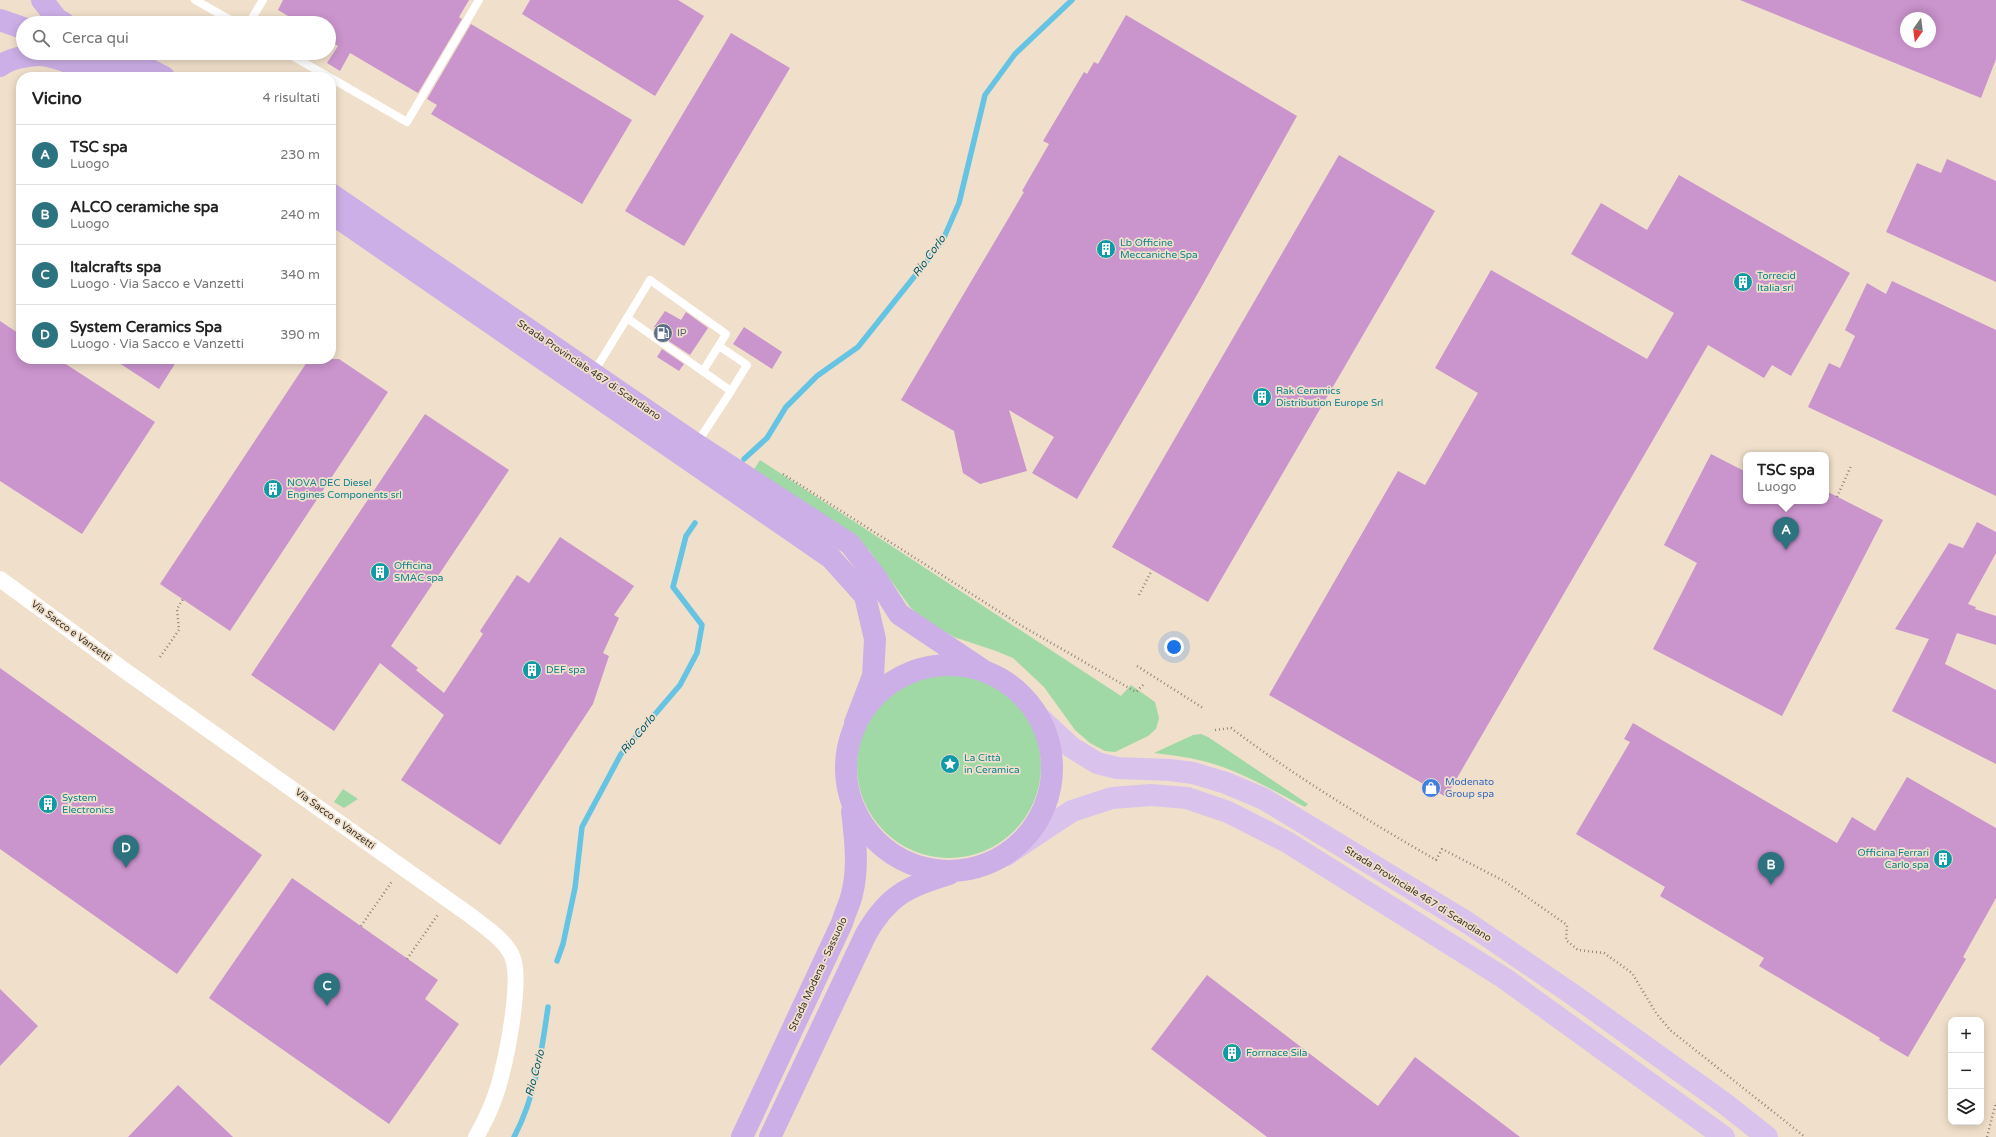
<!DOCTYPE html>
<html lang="it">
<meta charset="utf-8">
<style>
body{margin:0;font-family:"Varela Round",sans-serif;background:#f2f2f2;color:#222}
.controls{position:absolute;right:12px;bottom:12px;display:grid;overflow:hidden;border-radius:8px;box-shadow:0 2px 10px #0003}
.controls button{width:36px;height:36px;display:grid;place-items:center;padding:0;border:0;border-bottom:1px solid #e0e0e0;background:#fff;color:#222;font:20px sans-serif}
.compass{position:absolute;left:1900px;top:12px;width:36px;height:36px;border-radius:50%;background:#fff;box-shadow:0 2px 10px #0003;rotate:194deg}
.you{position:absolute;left:1174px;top:647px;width:14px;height:14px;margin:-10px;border:3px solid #fff;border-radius:50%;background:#1a73e8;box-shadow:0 0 0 6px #1a73e833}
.badge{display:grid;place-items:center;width:26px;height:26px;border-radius:50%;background:#2c737f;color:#fff;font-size:13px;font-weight:700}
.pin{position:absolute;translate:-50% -33px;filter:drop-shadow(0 1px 2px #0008)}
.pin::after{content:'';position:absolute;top:21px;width:14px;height:12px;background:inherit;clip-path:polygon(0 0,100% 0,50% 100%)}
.popup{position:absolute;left:1743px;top:452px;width:86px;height:52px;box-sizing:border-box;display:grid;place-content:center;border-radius:8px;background:#fff;filter:drop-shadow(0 1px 3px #0005);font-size:13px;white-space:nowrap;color:#767676}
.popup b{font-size:15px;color:#222}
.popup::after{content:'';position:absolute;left:50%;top:100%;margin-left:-8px;border:8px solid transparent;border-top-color:#fff}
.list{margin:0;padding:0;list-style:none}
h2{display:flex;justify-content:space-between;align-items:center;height:52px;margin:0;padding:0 16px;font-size:17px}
h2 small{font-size:13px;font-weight:400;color:#767676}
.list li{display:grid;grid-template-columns:26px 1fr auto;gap:12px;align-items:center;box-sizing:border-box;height:60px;padding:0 16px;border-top:1px solid #e0e0e0}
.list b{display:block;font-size:15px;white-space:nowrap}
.list p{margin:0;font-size:13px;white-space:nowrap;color:#767676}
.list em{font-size:13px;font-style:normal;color:#767676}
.icon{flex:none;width:22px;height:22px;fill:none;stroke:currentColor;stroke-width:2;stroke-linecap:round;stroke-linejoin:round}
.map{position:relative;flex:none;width:1996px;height:1137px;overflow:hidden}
.search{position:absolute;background:#fff;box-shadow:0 2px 10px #0003;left:16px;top:16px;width:320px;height:44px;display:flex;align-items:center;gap:10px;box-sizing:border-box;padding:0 14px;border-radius:22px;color:#767676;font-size:15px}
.panel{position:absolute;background:#fff;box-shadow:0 2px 10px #0003;left:16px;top:72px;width:320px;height:292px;border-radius:16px}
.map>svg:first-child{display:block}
.green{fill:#a0d8a6}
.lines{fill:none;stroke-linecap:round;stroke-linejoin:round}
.stream{stroke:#65c4e4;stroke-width:5.5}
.building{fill:#ca94cd;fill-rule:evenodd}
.path{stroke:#918678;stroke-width:2.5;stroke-dasharray:1 3;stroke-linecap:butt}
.service{stroke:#fff;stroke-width:8}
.minor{stroke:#fff;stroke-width:16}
.primary{stroke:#d9c3ec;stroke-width:22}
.trunk{stroke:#ccafe6;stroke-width:22}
.labels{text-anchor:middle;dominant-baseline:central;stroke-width:3.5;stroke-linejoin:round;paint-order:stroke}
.culture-label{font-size:10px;fill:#0d838f;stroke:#f0e0cb;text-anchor:start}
.service-label{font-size:10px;fill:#4e5e75;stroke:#f0e0cb;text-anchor:start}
.street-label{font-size:10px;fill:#3a342c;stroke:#f0e0cb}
.shop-label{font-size:10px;fill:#366cbe;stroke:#f0e0cb;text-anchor:start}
.water-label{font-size:11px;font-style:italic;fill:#01586d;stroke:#f0e0cb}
</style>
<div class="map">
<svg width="1996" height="1137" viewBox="0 0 1996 1137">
<rect width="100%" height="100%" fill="#f0e0cb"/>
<g class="green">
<polygon points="760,460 1121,696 1131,685 1155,702 1159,718 1156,729 1148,736 1115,752 1105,751 1090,743 1075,730 1044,687 1013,658 996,651 954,637 922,618 910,607 869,550 854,538 753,471"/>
<circle cx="949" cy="766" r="92"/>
<path d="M1201 734 1208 737 1308 804 1305 807C1272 790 1239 770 1203 761 1187 757 1171 755 1154 753L1193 735Z"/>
<polygon points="343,789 358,799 344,808 334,802"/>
</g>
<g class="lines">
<g class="stream">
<polyline points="744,459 767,438 786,407 817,376 858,347 942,242 959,203 985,95 1015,54 1072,0"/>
<polyline points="557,961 563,944 575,888 582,827 621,754 680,685 697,653 702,625 673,587 686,536 695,523"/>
<path d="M514 1137C535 1098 542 1050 548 1007"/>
</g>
</g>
<g class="building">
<polygon points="283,0 469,0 459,17 462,19 418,93 350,53 340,71 327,63 338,46 329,40 329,23 300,23 278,10"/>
<polygon points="530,0 678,0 704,16 655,96 522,14"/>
<path d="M1740 0H1996V59L1981 98ZM1906 18H1930V42H1906Z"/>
<polygon points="1126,15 1297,116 1198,293 1077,499 1032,473 1054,437 1009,410 1027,471 980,484 963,473 954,431 901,400 1024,192 1022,191 1049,144 1043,141 1084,72 1087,74 1094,62 1098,64"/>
<polygon points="471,24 632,120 582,204 431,114 437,105 427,99"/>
<polygon points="731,33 790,68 684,246 625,211"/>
<polygon points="1339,155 1435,211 1208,602 1112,547"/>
<polygon points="1947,159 1996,181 1996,282 1886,232 1917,163 1941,173"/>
<polygon points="1679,175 1850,273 1791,376 1772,365 1764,378 1708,345 1446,797 1269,695 1398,471 1425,485 1478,393 1435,368 1491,270 1647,359 1674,313 1571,254 1601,203 1647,230"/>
<polygon points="1892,281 1996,330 1996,496 1808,407 1829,363 1840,368 1855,336 1845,330 1867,283 1886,294"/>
<polygon points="665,311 681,320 686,312 708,328 690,355 667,340 669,338 654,327"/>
<polygon points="0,321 21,335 21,359 58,359 155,422 82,534 0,481"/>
<polygon points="744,327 782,352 772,369 733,344"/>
<polygon points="662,349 684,364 679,371 657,357"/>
<polygon points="113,359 178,359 159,389"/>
<polygon points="309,359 339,359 388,392 230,631 160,584"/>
<polygon points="425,414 509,470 391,646 418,668 416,670 444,693 483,634 480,631 517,575 529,583 560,537 634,586 614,615 619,618 603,653 609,656 593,704 500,845 401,780 444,715 380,663 334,731 251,675"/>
<polygon points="1711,454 1746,472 1746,501 1826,501 1826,491 1883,520 1782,716 1653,649 1697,563 1664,545"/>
<polygon points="1977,522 1996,532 1996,553 1968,604 1976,607 1975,609 1996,616 1996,645 1957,633 1945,664 1996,690 1996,764 1892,711 1929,639 1895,629 1949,543 1963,548"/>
<polygon points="0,668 262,855 177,974 0,849"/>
<polygon points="1633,723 1837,843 1852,817 1875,831 1907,777 1996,828 1996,898 1963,957 1966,959 1908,1057 1879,1040 1880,1038 1759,966 1764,958 1660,896 1665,887 1576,834 1630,742 1624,739"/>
<polygon points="292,878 438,980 425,999 459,1024 389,1124 209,998"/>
<polygon points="1207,975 1378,1106 1415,1057 1520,1137 1267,1137 1151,1049"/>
<polygon points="0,989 38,1026 0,1066"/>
<polygon points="178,1085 233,1137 128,1137"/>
</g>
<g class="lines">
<g class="path">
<polyline points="84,19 90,23"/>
<polyline points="783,474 1022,626 1136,692 1144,684"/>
<polyline points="1837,497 1851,466"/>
<polyline points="1139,595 1152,570"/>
<polyline points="160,657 179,630 177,609 183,599"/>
<polyline points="1137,666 1203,708"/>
<path d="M1215 730 1231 728C1296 777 1365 819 1436 860L1442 849 1504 881 1567 925 1566 940 1578 950 1604 953 1632 973 1656 1013 1670 1030 1805 1137"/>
<polyline points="361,926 393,880"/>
<polyline points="407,959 439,913"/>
<polyline points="1987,1137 1996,1102"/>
</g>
<g class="service">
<polyline points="195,0 236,23"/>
<polyline points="249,23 263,0"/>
<polyline points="287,53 329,77"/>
<polyline points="331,78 407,122 479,0"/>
<polyline points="627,318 650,280 726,334 703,371"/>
<polyline points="719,346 747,365 731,391"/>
<polyline points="594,372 627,318 731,391 697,443"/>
</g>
<path class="minor" d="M0 579 124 670 471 916C486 928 510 943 514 962 520 990 507 1056 499 1084 494 1102 486 1120 476 1137"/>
<g class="primary">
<polyline points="1041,719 1071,747 1097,763 1117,768 1170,770 1193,773 1226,783 1264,799 1468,923 1572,994 1724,1103 1767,1137"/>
<polyline points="1006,855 1072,811 1112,798 1151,795 1187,798 1228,812 1287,842 1504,978 1724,1137"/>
</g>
<g class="trunk">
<polyline points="42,0 57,19 64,23"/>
<polyline points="0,20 23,28"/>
<polyline points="88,54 137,77"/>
<polyline points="124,56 164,77"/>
<path d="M0 66C9 59 27 55 39 55 53 55 90 70 104 77"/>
<polyline points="331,194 696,444 850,544 875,576 899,614 981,669"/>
<polyline points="331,213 831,558 865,596 875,639 873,676 855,723"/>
<circle cx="949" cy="768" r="103"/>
<path d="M742 1137 842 923C845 913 850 903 852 894 859 867 855 837 852 811"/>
<path d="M770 1137 866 934C889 894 908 887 949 874"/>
</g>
</g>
<defs>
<g id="building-disc" transform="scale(1)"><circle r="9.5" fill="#0f9aa8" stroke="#f0e0cb"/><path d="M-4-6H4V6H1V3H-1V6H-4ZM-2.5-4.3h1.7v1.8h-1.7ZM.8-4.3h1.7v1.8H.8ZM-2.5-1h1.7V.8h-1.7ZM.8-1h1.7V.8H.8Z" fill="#fff"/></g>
<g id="fuel-disc" transform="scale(1)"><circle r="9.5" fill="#5c6f8a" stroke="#f0e0cb"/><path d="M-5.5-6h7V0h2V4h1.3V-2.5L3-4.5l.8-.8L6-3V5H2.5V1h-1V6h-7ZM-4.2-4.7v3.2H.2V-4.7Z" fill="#fff"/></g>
<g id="sight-disc" transform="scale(1)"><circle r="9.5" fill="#0f9aa8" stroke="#f0e0cb"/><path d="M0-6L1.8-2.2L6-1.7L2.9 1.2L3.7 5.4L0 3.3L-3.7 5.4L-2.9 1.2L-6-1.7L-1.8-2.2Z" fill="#fff"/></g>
<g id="shop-disc" transform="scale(1)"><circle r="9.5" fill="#3f7fe0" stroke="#f0e0cb"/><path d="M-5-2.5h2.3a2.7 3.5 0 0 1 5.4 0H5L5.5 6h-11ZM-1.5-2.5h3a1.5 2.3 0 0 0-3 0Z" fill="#fff"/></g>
</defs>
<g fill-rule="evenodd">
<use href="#building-disc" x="1106" y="249"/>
<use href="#building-disc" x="1743" y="282"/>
<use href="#fuel-disc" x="663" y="333"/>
<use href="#building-disc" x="1262" y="397"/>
<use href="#building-disc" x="273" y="489"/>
<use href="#building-disc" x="380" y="572"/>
<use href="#building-disc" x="532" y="670"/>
<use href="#sight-disc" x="950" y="764"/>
<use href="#shop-disc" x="1431" y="788"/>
<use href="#building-disc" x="48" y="804"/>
<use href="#building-disc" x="1943" y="859"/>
<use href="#building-disc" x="1232" y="1053"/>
</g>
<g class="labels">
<g class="culture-label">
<text x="1120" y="243">Lb Officine<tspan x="1120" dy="12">Meccaniche Spa</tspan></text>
<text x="1757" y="276">Torrecid<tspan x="1757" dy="12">Italia srl</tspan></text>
<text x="1276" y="391">Rak Ceramics<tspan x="1276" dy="12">Distribution Europe Srl</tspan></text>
<text x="287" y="483">NOVA DEC Diesel<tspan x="287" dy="12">Engines Components srl</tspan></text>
<text x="394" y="566">Officina<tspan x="394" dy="12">SMAC spa</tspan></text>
<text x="546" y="670">DEF spa</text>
<text x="964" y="758">La Città<tspan x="964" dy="12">in Ceramica</tspan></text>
<text x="62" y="798">System<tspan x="62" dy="12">Electronics</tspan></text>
<text x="1929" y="853" text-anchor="end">Officina Ferrari<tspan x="1929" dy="12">Carlo spa</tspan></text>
<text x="1246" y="1053">Forrnace Sila</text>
</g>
<g class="service-label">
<text x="677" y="333">IP</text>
</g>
<g class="street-label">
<text transform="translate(589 370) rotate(34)">Strada Provinciale 467 di Scandiano</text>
<text transform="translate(71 631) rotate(36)">Via Sacco e Vanzetti</text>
<text transform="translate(335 819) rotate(36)">Via Sacco e Vanzetti</text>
<text transform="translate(1418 894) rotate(32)">Strada Provinciale 467 di Scandiano</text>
<text transform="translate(818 974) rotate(-65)">Strada Modena - Sassuolo</text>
</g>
<g class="shop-label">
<text x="1445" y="782">Modenato<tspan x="1445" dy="12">Group spa</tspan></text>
</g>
<g class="water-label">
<text transform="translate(929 256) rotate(-54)">Rio Corlo</text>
<text transform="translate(638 734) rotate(-50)">Rio Corlo</text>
<text transform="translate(535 1073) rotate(-75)">Rio Corlo</text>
</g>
</g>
</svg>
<div class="controls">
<button>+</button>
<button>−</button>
<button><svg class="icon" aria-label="layers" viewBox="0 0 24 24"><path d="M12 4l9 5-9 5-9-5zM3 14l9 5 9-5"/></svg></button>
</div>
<svg class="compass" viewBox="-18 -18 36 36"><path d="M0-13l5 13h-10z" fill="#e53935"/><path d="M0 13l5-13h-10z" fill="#767676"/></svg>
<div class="you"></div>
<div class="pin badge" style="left:1786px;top:550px">A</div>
<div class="popup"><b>TSC spa</b>Luogo</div>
<div class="pin badge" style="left:1771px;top:885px">B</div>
<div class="pin badge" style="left:327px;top:1006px">C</div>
<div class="pin badge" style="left:126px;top:868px">D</div>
<div class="search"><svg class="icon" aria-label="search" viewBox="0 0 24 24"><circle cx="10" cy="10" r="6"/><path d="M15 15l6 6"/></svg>Cerca qui</div>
<section class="panel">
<h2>Vicino<small>4 risultati</small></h2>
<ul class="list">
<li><span class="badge">A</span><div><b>TSC spa</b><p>Luogo</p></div><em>230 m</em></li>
<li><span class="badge">B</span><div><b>ALCO ceramiche spa</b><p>Luogo</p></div><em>240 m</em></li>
<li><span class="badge">C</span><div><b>Italcrafts spa</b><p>Luogo · Via Sacco e Vanzetti</p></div><em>340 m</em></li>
<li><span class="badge">D</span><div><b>System Ceramics Spa</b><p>Luogo · Via Sacco e Vanzetti</p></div><em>390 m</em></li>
</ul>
</section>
</div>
